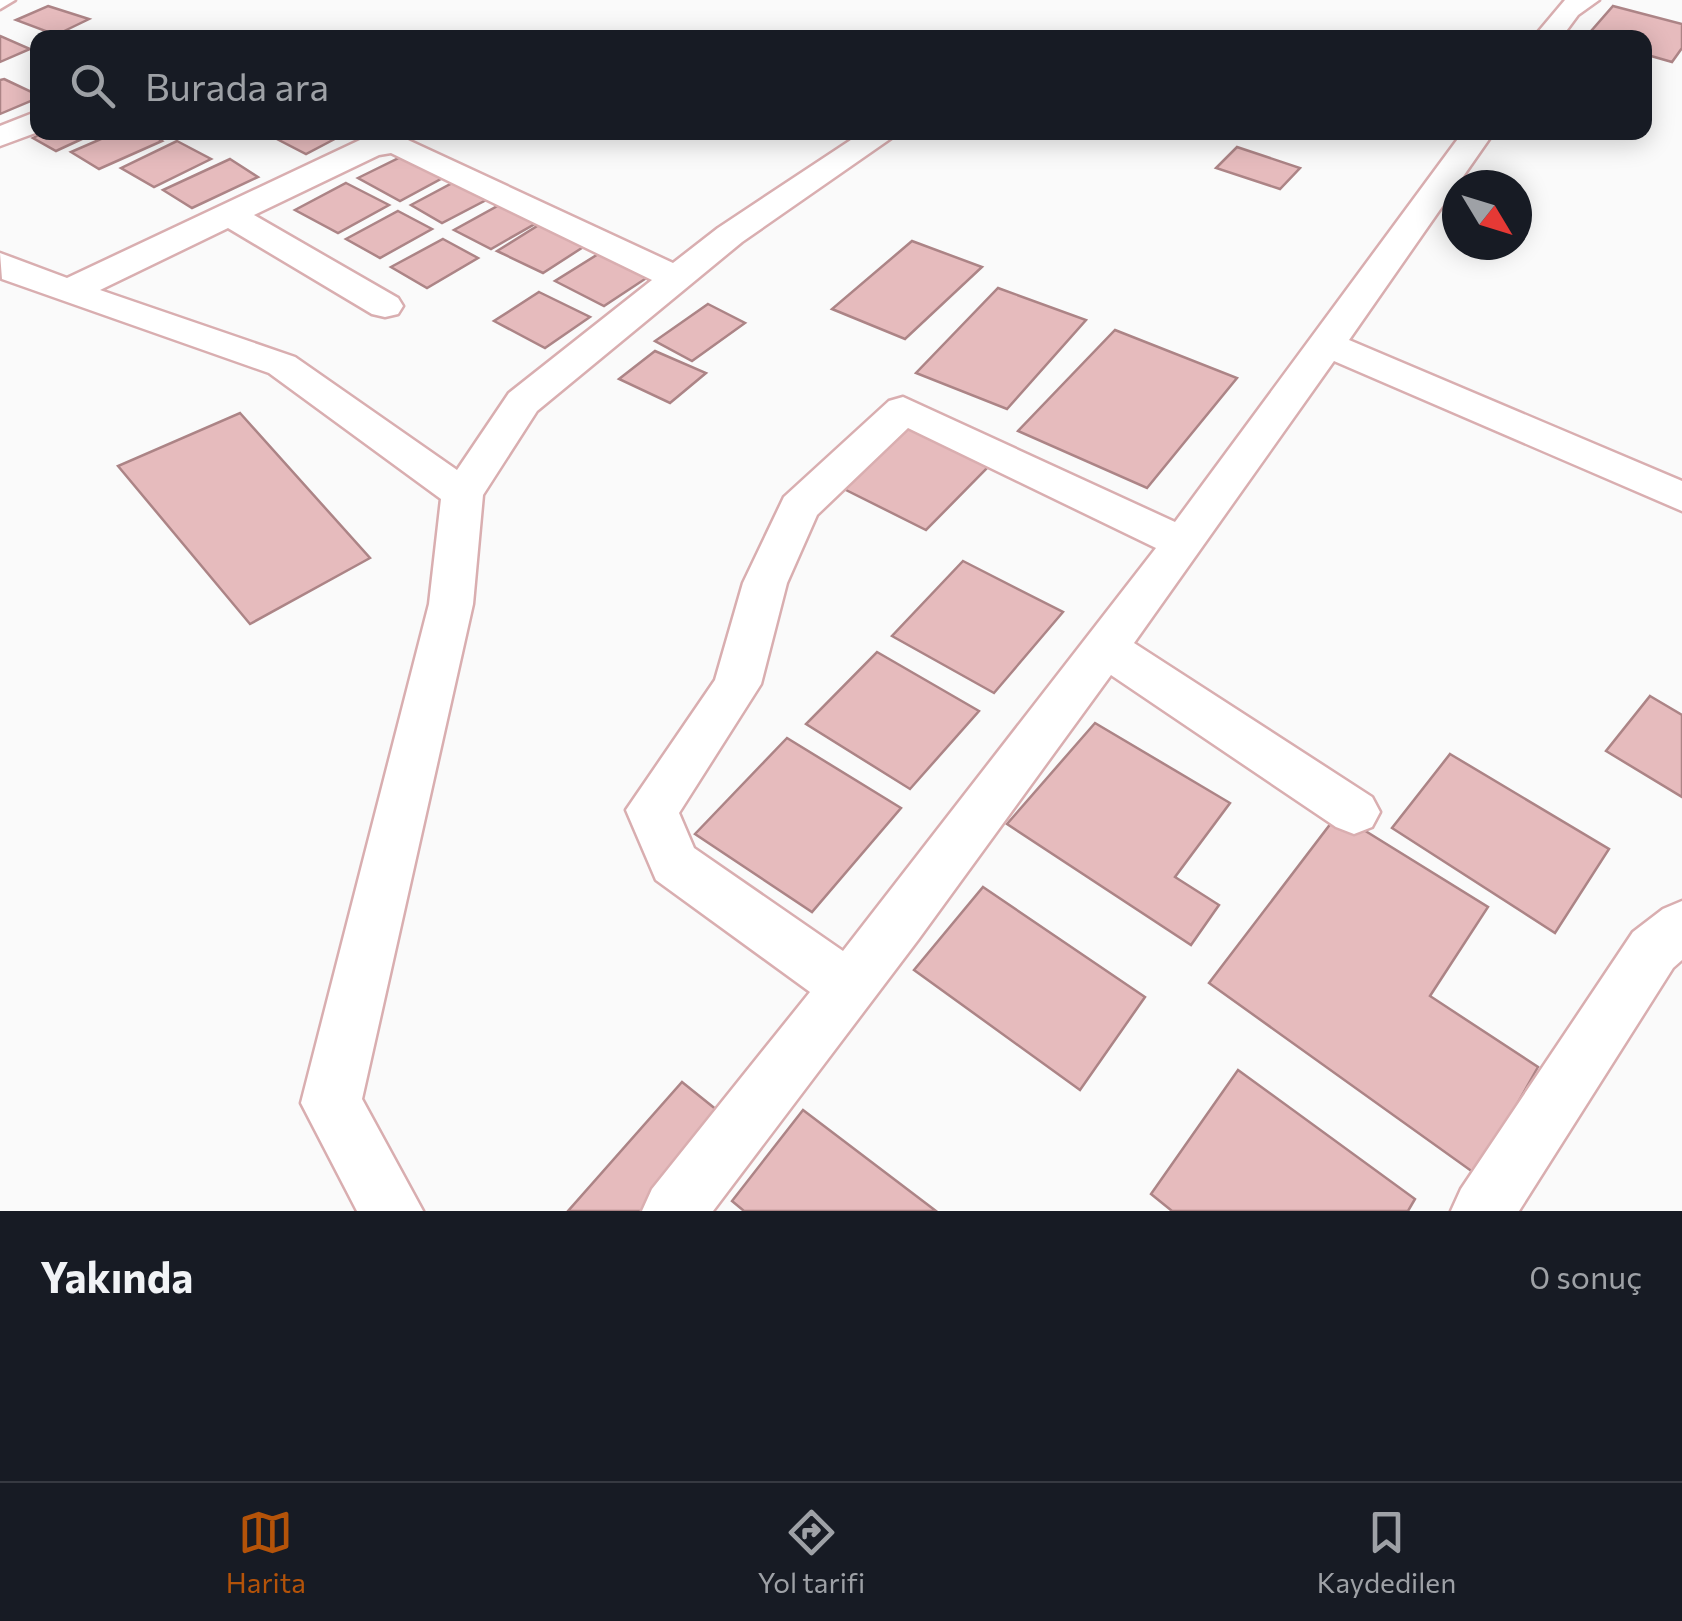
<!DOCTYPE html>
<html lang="tr">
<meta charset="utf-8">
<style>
body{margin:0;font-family:Commissioner,sans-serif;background:#20242c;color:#f1f3f6}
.compass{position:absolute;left:1442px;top:170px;width:90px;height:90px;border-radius:50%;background:#171b24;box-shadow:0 5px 25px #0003;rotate:128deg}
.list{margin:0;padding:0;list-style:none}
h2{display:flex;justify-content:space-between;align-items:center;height:130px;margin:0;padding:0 40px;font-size:42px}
h2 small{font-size:32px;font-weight:400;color:#9ea1a6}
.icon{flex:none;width:55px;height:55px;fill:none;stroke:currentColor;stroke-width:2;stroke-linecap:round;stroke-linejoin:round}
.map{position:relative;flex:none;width:1682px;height:1211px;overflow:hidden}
.search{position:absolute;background:#171b24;box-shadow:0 5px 25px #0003;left:30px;right:30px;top:30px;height:110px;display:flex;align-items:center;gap:25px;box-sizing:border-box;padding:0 35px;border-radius:20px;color:#9ea1a6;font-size:38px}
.sheet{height:270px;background:#171b24}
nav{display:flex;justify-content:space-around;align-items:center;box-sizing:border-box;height:140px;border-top:2px solid #363941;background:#171b24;font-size:28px;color:#9ea1a6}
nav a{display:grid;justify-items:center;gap:5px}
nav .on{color:#b45309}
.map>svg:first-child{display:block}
.building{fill:#e6bbbd;stroke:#ac8486;stroke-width:2.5}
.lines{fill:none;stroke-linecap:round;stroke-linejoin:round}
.minor-casing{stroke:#d9aeb0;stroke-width:5}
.minor{fill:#fff;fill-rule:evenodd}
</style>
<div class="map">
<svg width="1682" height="1211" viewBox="0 0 1682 1211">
<rect width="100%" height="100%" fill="#fafafa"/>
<g class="building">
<polygon points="48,6 89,19 56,35 16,20"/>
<polygon points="1613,6 1682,24 1682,48 1672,62 1644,54 1644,38 1585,38"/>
<polygon points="0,36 30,49 0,62"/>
<polygon points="4,79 38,95 38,98 0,114 0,80"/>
<polygon points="45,132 97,132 56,151 33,138"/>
<polygon points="117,132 147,132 162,141 99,169 71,152"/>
<polygon points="286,132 348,132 306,154 275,138"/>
<polygon points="177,141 211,159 154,187 121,168"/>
<polygon points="1237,147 1300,168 1280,189 1216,168"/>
<polygon points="409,153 450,174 400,201 358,178"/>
<polygon points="230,159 258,177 192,208 163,190"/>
<polygon points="458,180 490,198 442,223 411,205"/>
<polygon points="346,183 389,205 338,233 295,210"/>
<polygon points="503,203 540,221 491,249 454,230"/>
<polygon points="398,211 432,229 380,258 346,239"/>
<polygon points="542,223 588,244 543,273 497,251"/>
<polygon points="443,239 478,258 427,288 391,267"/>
<polygon points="912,241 982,267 905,339 832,309"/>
<polygon points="603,251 651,275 604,306 555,281"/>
<polygon points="998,288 1086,320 1007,409 916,373"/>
<polygon points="539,292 590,317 545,348 494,321"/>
<polygon points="708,304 745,323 692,361 655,341"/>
<polygon points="1115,330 1237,378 1147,488 1018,431"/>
<polygon points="655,351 706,373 670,403 619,379"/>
<polygon points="240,413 370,558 250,624 118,466"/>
<polygon points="907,416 997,458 926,530 834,484"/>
<polygon points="963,561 1063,612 994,693 892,636"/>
<polygon points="877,652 979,711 910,789 806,724"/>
<polygon points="1650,696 1682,715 1682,797 1606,751"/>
<polygon points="1095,723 1230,803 1175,877 1219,905 1191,945 1007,824"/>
<polygon points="787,738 901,808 812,912 695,834"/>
<polygon points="1450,754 1609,849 1555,933 1392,828"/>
<polygon points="1338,814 1488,907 1430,996 1538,1067 1477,1175 1209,983"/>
<polygon points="983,887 1145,997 1080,1090 914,970"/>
<polygon points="1238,1070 1415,1199 1408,1211 1172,1211 1151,1194"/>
<polygon points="682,1082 733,1123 659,1211 568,1211"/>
<polygon points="803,1110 936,1211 744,1211 732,1201"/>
</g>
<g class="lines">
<g class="minor-casing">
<g id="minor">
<polygon points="0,0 15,0 0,9"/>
<polygon points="1565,0 1599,0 1578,15 1561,38 1533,38"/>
<polygon points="38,111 38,132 0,146 0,126"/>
<path d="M863 132H900L742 242 537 411 483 495 473 604 362 1099 423 1211H357L301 1103 429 604 441 499 269 373 2 279 0 253 67 278 360 140 395 134 673 263 718 228ZM391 153 652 280 509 393 457 470 295 357 100 290 228 228 372 314 385 317 398 314 403 306 398 298 254 215 379 155Z"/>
<path d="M1463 132H1494L1349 340 1682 481V511L1334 361 1134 643 1372 797 1380 812 1372 827 1354 834 1336 827 1111 675 918 940 713 1211H642L652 1189 810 992 656 880 626 810 715 680 743 583 784 497 889 401 903 397 1175 522ZM908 428 1156 548 843 951 694 848 679 813 761 684 787 583 817 515Z"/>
<polygon points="1682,901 1682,960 1673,968 1519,1211 1451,1211 1461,1189 1633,932 1663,909"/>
</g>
</g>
<use href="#minor" class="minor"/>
</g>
</svg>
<svg class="compass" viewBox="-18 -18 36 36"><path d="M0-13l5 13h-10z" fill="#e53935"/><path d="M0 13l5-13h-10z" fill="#9ea1a6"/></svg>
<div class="search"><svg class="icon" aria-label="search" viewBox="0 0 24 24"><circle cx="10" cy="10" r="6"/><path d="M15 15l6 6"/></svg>Burada ara</div>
</div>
<section class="sheet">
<h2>Yakında<small>0 sonuç</small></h2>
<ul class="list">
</ul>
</section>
<nav>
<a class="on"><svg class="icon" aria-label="map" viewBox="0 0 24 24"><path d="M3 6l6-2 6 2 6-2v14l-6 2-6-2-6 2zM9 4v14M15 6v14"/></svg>Harita</a>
<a><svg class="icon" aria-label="directions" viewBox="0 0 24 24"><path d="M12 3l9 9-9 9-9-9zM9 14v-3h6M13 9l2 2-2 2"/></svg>Yol tarifi</a>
<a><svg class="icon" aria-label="saved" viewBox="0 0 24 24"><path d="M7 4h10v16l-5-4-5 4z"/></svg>Kaydedilen</a>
</nav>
